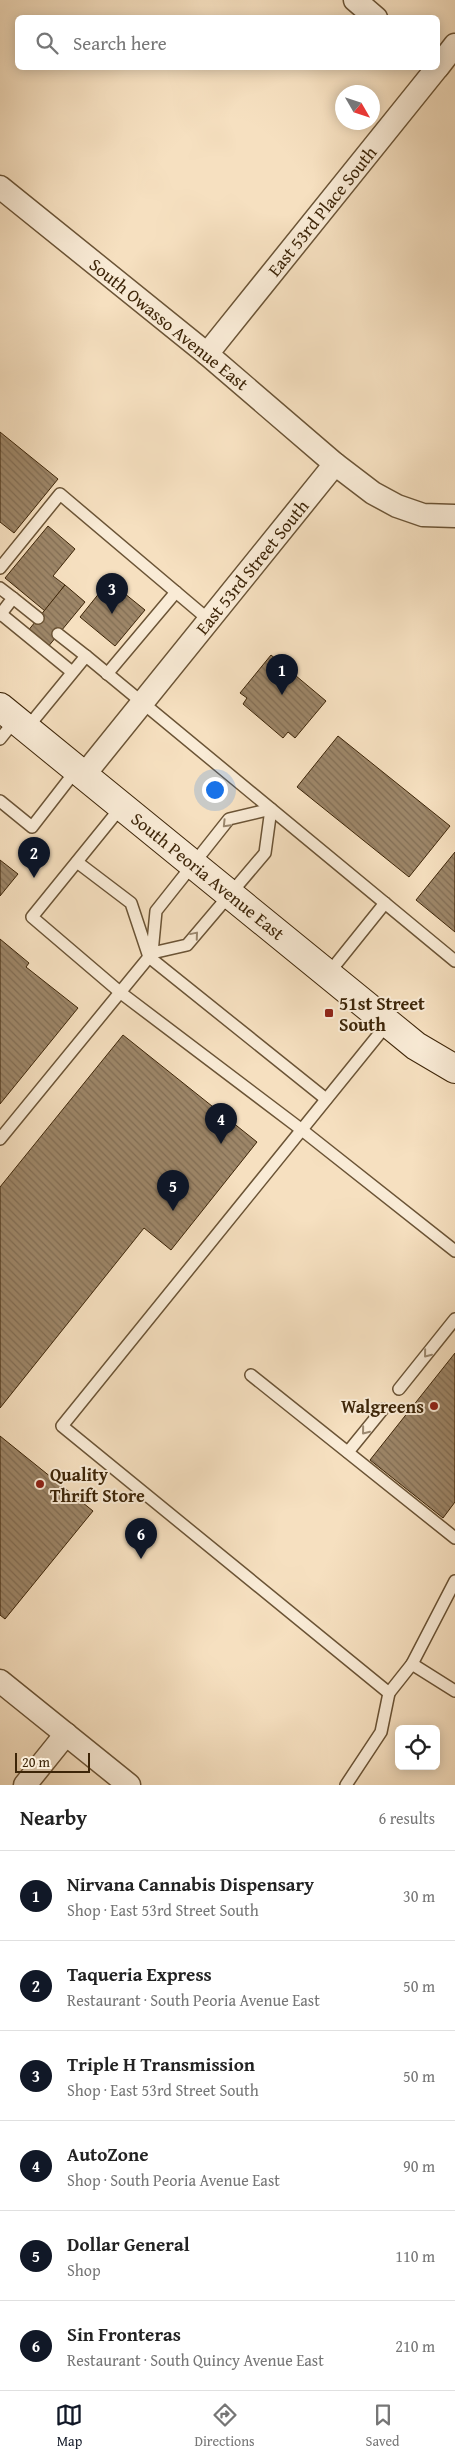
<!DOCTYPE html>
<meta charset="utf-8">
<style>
body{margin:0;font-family:"Gentium Book Plus",serif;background:#f6f6f6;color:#222}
.controls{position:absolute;right:15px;bottom:15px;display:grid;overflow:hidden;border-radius:8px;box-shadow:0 2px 12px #0003}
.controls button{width:45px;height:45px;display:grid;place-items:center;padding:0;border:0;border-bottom:1px solid #e0e0e0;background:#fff;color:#222;font:25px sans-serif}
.compass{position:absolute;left:335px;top:85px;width:45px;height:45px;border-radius:50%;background:#fff;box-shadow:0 2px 12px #0003;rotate:129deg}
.scale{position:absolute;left:15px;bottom:12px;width:75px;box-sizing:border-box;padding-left:5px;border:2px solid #3d2508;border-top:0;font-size:14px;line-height:18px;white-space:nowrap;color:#3d2508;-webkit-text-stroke:4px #f9ebd6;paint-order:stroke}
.you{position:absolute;left:214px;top:789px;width:18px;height:18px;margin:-12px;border:4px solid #fff;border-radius:50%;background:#1a73e8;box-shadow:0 0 0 8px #1a73e833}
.badge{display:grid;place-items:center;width:32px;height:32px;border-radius:50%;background:#111827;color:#fff;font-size:16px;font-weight:700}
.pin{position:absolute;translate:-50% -41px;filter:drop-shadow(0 1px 2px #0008)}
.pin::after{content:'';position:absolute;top:26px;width:18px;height:15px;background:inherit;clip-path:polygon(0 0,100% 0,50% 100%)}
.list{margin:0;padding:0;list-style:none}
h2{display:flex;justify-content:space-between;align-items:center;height:65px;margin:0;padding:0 20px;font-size:21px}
h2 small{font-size:16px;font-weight:400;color:#767676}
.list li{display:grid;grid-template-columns:32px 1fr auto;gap:15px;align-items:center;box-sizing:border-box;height:90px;padding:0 20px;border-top:1px solid #e0e0e0}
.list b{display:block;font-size:19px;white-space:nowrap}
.list p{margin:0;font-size:16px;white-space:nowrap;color:#767676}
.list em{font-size:16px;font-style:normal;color:#767676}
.icon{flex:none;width:28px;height:28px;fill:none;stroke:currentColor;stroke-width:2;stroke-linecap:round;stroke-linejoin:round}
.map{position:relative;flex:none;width:455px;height:1785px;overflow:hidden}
.search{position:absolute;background:#fff;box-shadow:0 2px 12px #0003;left:15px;right:15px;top:15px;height:55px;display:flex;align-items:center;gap:12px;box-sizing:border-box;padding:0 18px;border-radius:8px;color:#767676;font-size:19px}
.sheet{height:605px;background:#fff}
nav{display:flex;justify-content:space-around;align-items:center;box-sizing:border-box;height:70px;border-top:1px solid #e0e0e0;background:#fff;font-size:14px;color:#767676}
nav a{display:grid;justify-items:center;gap:2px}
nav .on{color:#111827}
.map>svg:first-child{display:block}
.building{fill:url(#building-back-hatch);stroke:#3d2508}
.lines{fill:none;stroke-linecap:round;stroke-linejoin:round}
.service-casing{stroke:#6b5436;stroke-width:14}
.minor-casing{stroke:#6b5436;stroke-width:25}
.secondary-casing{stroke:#3d2508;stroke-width:30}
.service{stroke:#f9ebd6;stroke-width:11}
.minor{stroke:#f9ebd6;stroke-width:22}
.secondary{stroke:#f9ebd6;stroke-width:28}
.oneway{stroke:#9b886f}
.poi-dot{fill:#8f2418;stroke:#f9ebd6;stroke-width:2}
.labels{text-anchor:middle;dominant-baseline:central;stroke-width:4;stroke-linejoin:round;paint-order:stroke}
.street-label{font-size:18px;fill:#3d2508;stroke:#f9ebd6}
.poi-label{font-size:18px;font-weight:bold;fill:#3d2508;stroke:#f9ebd6;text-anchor:start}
</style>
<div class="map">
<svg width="455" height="1785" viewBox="0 0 455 1785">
<defs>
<pattern id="building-back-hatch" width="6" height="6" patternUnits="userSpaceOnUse" patternTransform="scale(1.25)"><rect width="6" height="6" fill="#9d8668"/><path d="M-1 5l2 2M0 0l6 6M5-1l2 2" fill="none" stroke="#816d54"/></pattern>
</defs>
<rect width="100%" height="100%" fill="#f6e0c0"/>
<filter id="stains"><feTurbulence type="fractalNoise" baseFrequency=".004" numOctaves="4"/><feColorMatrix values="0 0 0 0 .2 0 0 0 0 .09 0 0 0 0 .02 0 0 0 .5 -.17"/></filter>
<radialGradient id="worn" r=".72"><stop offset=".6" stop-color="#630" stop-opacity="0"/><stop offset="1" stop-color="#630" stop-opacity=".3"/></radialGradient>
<g class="building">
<polygon points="0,432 58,479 14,533 0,522"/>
<polygon points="48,526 75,549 53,576 65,585 45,611 5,578"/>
<polygon points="109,581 145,610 115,646 80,617"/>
<polygon points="65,585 85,602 47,648 27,632"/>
<polygon points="271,655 326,701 295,738 288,732 283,738 243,704 247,698 240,693"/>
<polygon points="338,736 450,826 409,877 297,787"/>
<polygon points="455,852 455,932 416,900"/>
<polygon points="0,860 18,874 0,896"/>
<polygon points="0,939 29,963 26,967 78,1008 0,1104"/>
<polygon points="123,1035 257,1142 171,1250 144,1228 0,1408 0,1187"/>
<polygon points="455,1353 455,1502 443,1518 370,1460"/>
<polygon points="0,1436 93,1511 5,1619 0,1615"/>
</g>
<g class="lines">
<g class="service-casing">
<g id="service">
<polyline points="0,568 60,494 209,620"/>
<polyline points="0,588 13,598 0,615"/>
<polyline points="13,598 38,618"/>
<polyline points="1,614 72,672"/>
<polyline points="58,634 86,656"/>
<polyline points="107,674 176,592"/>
<polyline points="27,728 86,656 455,961"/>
<polyline points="0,739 16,719"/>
<polyline points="0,801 32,827 77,769"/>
<polyline points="122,806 32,917 121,993 302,1130 455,1251"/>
<polyline points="77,862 131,903 149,957 326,1099"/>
<polyline points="328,974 385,903"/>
<polyline points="388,1023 62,1426 389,1693 412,1664 455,1581"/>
<polyline points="0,1139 149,957 152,953 156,911 229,819 271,809 265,853 187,945 152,953"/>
<polyline points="251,1375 455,1538"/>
<polyline points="399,1389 455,1319"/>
<polyline points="348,1452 383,1409"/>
<polyline points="412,1664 455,1691"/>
<polyline points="346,1785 381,1732 389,1693"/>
</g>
</g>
<g class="minor-casing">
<g id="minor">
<polyline points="355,0 376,18"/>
<polyline points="438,67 455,45"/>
<polyline points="0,187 207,354 335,464 373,493 397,506 423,515 455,516"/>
<polyline points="207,354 437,68"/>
<polyline points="84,775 335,464"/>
<polyline points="0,1681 129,1785"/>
<polyline points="25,1785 66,1734"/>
</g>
</g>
<g class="secondary-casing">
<polyline id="secondary" points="0,707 416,1046 455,1069"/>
</g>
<use href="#service" class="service"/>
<use href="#minor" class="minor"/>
<use href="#secondary" class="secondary"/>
</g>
<defs><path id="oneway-chevron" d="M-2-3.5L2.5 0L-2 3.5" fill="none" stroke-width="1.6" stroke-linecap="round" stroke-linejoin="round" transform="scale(1.25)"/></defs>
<g class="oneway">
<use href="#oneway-chevron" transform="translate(226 824) rotate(134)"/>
<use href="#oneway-chevron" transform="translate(195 935) rotate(-50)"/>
<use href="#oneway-chevron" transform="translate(427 1354) rotate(129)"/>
<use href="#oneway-chevron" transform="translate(365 1431) rotate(129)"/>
</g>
<g class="poi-dot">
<rect x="324" y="1008" width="10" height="10" rx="2.5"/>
<circle cx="434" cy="1406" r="5"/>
<circle cx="40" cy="1484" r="5"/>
</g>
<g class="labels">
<g class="street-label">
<text transform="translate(322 211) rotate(-51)">East 53rd Place South</text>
<text transform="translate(169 324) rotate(39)">South Owasso Avenue East</text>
<text transform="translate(252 567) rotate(-51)">East 53rd Street South</text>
<text transform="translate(208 876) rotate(39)">South Peoria Avenue East</text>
</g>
<g class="poi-label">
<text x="339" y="1003">51st Street<tspan x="339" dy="21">South</tspan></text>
<text x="424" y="1406" text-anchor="end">Walgreens</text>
<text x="50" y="1474">Quality<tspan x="50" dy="21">Thrift Store</tspan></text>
</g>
</g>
<rect width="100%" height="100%" filter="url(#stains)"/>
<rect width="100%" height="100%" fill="url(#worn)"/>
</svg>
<div class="controls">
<button><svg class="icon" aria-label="locate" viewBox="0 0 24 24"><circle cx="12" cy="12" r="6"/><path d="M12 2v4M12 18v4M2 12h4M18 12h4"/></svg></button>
</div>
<svg class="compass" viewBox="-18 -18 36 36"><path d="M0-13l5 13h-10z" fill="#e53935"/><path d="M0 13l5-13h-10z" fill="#767676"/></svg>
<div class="scale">20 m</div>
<div class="you"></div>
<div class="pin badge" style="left:282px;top:695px">1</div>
<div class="pin badge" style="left:34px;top:878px">2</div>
<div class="pin badge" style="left:112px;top:614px">3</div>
<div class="pin badge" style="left:221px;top:1144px">4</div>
<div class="pin badge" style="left:173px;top:1211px">5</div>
<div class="pin badge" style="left:141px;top:1559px">6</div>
<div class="search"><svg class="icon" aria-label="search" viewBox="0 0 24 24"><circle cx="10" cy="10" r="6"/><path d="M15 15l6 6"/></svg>Search here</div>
</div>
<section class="sheet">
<h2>Nearby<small>6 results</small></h2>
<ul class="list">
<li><span class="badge">1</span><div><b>Nirvana Cannabis Dispensary</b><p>Shop · East 53rd Street South</p></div><em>30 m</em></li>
<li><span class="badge">2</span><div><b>Taqueria Express</b><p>Restaurant · South Peoria Avenue East</p></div><em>50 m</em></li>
<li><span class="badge">3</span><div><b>Triple H Transmission</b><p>Shop · East 53rd Street South</p></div><em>50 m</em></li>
<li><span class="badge">4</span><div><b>AutoZone</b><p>Shop · South Peoria Avenue East</p></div><em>90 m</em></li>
<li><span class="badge">5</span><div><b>Dollar General</b><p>Shop</p></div><em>110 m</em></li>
<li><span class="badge">6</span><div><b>Sin Fronteras</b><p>Restaurant · South Quincy Avenue East</p></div><em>210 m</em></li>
</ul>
</section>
<nav>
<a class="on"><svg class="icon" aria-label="map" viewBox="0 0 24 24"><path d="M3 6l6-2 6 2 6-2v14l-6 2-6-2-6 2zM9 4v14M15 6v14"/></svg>Map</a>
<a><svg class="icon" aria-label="directions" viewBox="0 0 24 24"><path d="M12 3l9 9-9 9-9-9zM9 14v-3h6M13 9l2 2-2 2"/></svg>Directions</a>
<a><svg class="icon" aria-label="saved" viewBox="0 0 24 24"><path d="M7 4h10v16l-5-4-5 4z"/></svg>Saved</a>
</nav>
